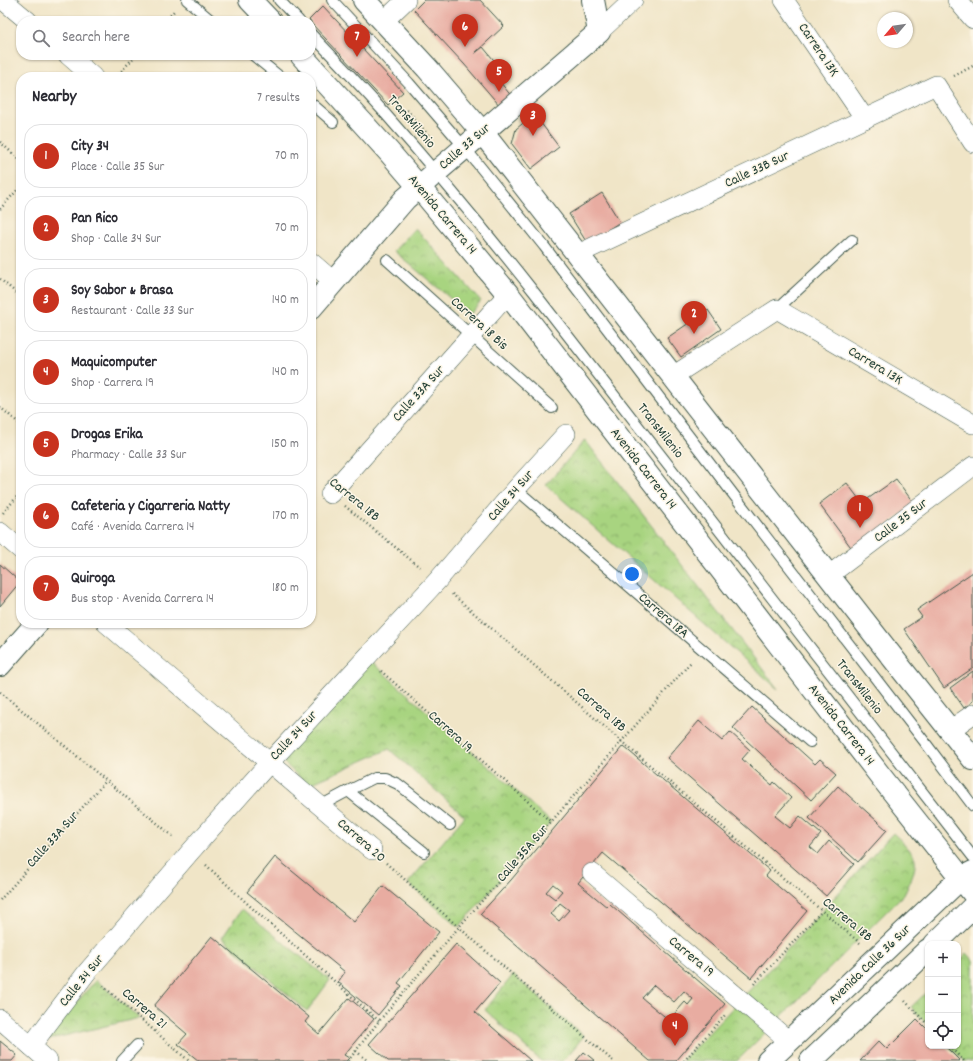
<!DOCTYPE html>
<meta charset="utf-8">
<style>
body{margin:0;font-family:Dekko,sans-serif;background:#f2f2f3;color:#2b2b33}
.controls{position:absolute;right:12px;bottom:12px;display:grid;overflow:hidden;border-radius:8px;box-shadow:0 1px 3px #0004}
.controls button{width:36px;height:36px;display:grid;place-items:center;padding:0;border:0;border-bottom:1px solid #e1e1e2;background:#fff;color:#2b2b33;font:20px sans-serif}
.compass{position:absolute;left:877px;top:12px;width:36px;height:36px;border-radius:50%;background:#fff;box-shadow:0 1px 3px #0004;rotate:241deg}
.you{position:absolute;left:632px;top:574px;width:14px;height:14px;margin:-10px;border:3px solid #fff;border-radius:50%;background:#1a73e8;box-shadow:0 0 0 6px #1a73e833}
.badge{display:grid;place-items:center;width:26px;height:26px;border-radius:50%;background:#c8321e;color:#fff;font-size:13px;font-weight:700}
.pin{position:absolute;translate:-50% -33px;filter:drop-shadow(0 1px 2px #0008)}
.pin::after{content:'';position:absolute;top:21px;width:14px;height:12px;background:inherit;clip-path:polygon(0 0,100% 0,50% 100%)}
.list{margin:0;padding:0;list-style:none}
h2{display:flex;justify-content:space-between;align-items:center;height:52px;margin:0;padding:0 16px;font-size:17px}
h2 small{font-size:13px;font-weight:400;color:#7c7c81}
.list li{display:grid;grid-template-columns:26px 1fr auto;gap:12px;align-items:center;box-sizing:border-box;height:64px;margin:0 8px 8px;padding:0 8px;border:1px solid #e1e1e2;border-radius:16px}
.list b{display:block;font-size:15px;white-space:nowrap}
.list p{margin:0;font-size:13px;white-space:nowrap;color:#7c7c81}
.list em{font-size:13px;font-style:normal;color:#7c7c81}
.icon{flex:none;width:22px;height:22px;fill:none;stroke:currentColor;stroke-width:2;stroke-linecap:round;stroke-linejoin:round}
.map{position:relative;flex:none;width:973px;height:1061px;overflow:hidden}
.search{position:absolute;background:#fff;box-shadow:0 1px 3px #0004;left:16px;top:16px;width:300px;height:44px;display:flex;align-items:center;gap:10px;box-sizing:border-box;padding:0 14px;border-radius:16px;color:#7c7c81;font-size:15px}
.panel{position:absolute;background:#fff;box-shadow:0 1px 3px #0004;left:16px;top:72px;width:300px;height:556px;border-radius:16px}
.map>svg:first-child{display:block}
.park{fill:url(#park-crowns);stroke:#64885a}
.building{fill:#e8aca1;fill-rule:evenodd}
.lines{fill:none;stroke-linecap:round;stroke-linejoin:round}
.service-casing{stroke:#3e564a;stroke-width:12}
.minor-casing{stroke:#3e564a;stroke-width:20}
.tertiary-casing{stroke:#3e564a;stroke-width:24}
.secondary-casing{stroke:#3e564a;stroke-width:24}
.primary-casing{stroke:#3e564a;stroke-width:24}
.path{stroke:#3e564a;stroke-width:2.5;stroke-dasharray:1 3;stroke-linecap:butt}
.service{stroke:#fff;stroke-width:10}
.minor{stroke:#fff;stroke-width:19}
.tertiary{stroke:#fff;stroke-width:22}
.secondary{stroke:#fff;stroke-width:22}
.primary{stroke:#fff;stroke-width:22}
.labels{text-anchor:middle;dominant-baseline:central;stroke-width:3;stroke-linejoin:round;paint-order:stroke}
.street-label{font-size:14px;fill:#1f3d34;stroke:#fcf5e5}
</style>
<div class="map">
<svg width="973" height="1061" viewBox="0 0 973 1061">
<defs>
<pattern id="park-crowns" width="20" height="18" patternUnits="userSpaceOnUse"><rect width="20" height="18" fill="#a8d480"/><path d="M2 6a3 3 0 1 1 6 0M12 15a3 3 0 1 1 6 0" fill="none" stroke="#88ad6a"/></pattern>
</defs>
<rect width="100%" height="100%" fill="#fcf5e5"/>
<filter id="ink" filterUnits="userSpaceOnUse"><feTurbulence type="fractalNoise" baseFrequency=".025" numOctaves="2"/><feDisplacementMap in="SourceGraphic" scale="8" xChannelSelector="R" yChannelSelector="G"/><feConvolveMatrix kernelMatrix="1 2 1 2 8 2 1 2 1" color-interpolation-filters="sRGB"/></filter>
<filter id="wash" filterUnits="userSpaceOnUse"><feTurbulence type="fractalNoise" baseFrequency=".012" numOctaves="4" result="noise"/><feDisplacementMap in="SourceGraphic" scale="16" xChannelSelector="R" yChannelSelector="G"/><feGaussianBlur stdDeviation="0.9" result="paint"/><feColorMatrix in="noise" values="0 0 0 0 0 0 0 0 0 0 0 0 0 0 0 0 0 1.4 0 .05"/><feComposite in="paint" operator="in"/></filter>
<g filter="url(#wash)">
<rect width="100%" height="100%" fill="#f0e5c7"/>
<g class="park">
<polygon points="415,228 481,301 469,314 394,251"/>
<polygon points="585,440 778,689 546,485"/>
<polygon points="369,660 551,822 459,927 408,883 465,816 389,749 308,785 281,760"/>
<path d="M893 833C899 839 913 851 915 859 917 869 909 884 905 893L737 1061H682L765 974Z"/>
<polygon points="242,909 330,980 307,1011 222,938"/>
<polygon points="967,953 973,960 973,1061 964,1061 949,1046 958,1046 958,962"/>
<polygon points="513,975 584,1036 563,1061 541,1061 485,1010"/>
<polygon points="96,980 139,1018 43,1041"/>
<polygon points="928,991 928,1025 911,1007"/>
</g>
<g id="blocks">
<g class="building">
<polygon points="424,0 480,0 504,26 474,54 483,47 503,71 491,82 497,78 512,97 500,106 464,64 414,10"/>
<polygon points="323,6 403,92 388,105 311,23 311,21 309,20"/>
<polygon points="534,114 559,147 531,169 512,144 516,129"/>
<polygon points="602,193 620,222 587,243 569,214"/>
<polygon points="708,310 721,329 681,357 667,338"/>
<polygon points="896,479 915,505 853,550 819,504 847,483 862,503"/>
<polygon points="0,564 20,582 0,606"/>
<polygon points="973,572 973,668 944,688 904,629 922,617 917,610"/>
<polygon points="973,671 973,701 964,708 950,688"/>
<polygon points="752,707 815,764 820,759 836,773 811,800 733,728"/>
<polygon points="699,721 722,741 730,732 750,750 742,759 772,785 774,782 791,798 775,816 790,828 800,816 821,834 810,847 818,854 829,841 854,864 826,896 667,758"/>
<path d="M623 746 770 871 766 876 807 911 751 978 603 853 578 883 607 907 610 904 725 1004 676 1061H650L480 914 511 880ZM553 884 562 891 555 899 546 892ZM560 903 569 910 559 921 551 914ZM654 985 674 1002 684 991 693 999 688 1005 685 1002 669 1020 642 998Z"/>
<polygon points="838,786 887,830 858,862 809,818"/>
<polygon points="275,857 354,922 383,886 439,932 398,983 402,986 378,1015 338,982 345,972 247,892"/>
<polygon points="212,936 309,1017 305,1022 319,1034 349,998 374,1019 344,1055 349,1058 346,1061 199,1061 178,1044 187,1034 154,1006"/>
<polygon points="456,944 500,983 475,1012 531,1061 388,1061 369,1044"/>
<polygon points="917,1019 928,1030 928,1046 945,1046 960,1061 860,1061 879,1041 887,1049"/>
<polygon points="0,1041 17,1055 12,1061 0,1061"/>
<polygon points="584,1052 595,1061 576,1061"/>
</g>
</g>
</g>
<g filter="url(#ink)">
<use href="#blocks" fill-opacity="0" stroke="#3e564a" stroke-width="1"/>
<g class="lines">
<g class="service-casing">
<g id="service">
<polyline points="187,0 212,21"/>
<polyline points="279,0 299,21"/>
<polyline points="332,0 409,83 465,148 544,246 733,494 924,741 973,806"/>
<path d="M311 34C335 59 359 84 382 110 434 169 485 230 534 292L973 857"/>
<polyline points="253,55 280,77"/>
<polyline points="311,103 333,122"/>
<polyline points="387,260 552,408"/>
<polyline points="777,309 852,240"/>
<polyline points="516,489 810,742"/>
<polyline points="348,791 424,852"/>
<polyline points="320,806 348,791 374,778 385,778 398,784 450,825"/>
<polyline points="122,1061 137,1045"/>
</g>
</g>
<g class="minor-casing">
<g id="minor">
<polyline points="3,0 28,21"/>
<polyline points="784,0 865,119"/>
<polyline points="957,0 973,19"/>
<polyline points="384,21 406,0"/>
<polyline points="599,32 633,0"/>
<polyline points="68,55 93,77"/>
<polyline points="578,254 936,85 973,143"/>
<polyline points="311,262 333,281"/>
<polyline points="673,376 777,309 973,424"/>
<polyline points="330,494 508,294"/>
<polyline points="0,532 21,550"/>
<polyline points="828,576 973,466"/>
<polyline points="106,623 372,850"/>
<polyline points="950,730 973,714"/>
<polyline points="592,873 789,1041"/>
<polyline points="0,1019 48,1061"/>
<polyline points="31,1046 87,972 191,851 269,763 437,581 516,489 566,434"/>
</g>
</g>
<g class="tertiary-casing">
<g id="tertiary">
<polyline points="311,308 405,199 599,32 593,0"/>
<polyline points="0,665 37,623"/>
</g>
</g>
<g class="secondary-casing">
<g id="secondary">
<polyline points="935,944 973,907"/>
<polyline points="768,1061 961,878 973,872"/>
<polyline points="811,1061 928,950"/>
</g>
</g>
<g class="primary-casing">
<g id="primary">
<polyline points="250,0 270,21"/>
<polyline points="364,0 427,68 482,132 900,667 973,759"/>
<polyline points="301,55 389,152 419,187 508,294 882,778 973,893"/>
</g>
</g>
<g class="path">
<polyline points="165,21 174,11"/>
<polyline points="954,76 973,66"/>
<polyline points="116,77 136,55"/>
<polyline points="407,110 430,137"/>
<polyline points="0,142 21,161"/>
<polyline points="0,209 21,186"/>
<polyline points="0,279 21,297"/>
<polyline points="0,407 21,425"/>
<polyline points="345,506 422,569"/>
<polyline points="3,513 21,492"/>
<polyline points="452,594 621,741 860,943"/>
<polyline points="381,671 551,822"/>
<polyline points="0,692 175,838"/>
<polyline points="386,863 513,975 613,1061"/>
<polyline points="206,865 251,907 379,1021"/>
<polyline points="0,900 106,781"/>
<polyline points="754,984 822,911"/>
<polyline points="103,986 189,1061"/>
<polyline points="905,1001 928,1025"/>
<polyline points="949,1046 964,1061"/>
<polyline points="356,1051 368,1061"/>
<polyline points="348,1061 379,1021 459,927 691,662"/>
<polyline points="684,1061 726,1014"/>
</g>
<use href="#service" class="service"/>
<use href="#minor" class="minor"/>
<use href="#tertiary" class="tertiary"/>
<use href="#secondary" class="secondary"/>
<use href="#primary" class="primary"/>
</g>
</g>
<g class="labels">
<g class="street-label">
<text transform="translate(818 50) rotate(56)">Carrera 13K</text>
<text transform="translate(411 122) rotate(49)">TransMilenio</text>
<text transform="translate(465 147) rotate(-41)">Calle 33 Sur</text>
<text transform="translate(757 170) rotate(-25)">Calle 33B Sur</text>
<text transform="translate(442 215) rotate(50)">Avenida Carrera 14</text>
<text transform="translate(479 324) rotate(42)">Carrera 18 Bis</text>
<text transform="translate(875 366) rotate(31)">Carrera 13K</text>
<text transform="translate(419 394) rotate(-48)">Calle 33A Sur</text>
<text transform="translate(660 431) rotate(52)">TransMilenio</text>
<text transform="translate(643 469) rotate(52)">Avenida Carrera 14</text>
<text transform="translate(511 496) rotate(-49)">Calle 34 Sur</text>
<text transform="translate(354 500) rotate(39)">Carrera 18B</text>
<text transform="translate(901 521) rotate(-37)">Calle 35 Sur</text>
<text transform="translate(663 616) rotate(41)">Carrera 18A</text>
<text transform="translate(859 687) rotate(52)">TransMilenio</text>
<text transform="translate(601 710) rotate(41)">Carrera 18B</text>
<text transform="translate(841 725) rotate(52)">Avenida Carrera 14</text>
<text transform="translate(450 732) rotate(42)">Carrera 19</text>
<text transform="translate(294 736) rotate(-47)">Calle 34 Sur</text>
<text transform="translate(53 840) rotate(-48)">Calle 33A Sur</text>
<text transform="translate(361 841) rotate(41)">Carrera 20</text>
<text transform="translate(523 854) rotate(-49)">Calle 35A Sur</text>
<text transform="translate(847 920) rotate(40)">Carrera 18B</text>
<text transform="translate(691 957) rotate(40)">Carrera 19</text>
<text transform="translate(870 965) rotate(-44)">Avenida Calle 36 Sur</text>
<text transform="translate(82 981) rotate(-51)">Calle 34 Sur</text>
<text transform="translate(144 1009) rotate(41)">Carrera 21</text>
</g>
</g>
</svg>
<div class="controls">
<button>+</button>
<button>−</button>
<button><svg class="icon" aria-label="locate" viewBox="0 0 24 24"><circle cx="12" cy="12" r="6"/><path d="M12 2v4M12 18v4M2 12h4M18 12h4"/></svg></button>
</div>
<svg class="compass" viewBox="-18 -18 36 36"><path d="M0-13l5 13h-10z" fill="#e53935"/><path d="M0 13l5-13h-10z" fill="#7c7c81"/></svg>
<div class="you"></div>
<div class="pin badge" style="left:860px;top:528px">1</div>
<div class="pin badge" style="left:694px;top:334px">2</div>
<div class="pin badge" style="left:533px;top:136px">3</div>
<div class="pin badge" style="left:675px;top:1046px">4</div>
<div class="pin badge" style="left:499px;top:92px">5</div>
<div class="pin badge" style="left:465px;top:47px">6</div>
<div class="pin badge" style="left:357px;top:57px">7</div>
<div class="search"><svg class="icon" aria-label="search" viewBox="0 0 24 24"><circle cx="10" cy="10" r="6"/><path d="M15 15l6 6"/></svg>Search here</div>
<section class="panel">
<h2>Nearby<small>7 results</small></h2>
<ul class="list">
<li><span class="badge">1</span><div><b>City 34</b><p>Place · Calle 35 Sur</p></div><em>70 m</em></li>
<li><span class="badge">2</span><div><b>Pan Rico</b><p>Shop · Calle 34 Sur</p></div><em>70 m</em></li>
<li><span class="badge">3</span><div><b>Soy Sabor &amp; Brasa</b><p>Restaurant · Calle 33 Sur</p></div><em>140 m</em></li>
<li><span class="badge">4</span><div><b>Maquicomputer</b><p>Shop · Carrera 19</p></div><em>140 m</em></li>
<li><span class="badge">5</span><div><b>Drogas Erika</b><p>Pharmacy · Calle 33 Sur</p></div><em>150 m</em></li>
<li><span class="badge">6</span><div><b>Cafeteria y Cigarreria Natty</b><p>Café · Avenida Carrera 14</p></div><em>170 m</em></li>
<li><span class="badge">7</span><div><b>Quiroga</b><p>Bus stop · Avenida Carrera 14</p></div><em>180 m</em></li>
</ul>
</section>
</div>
